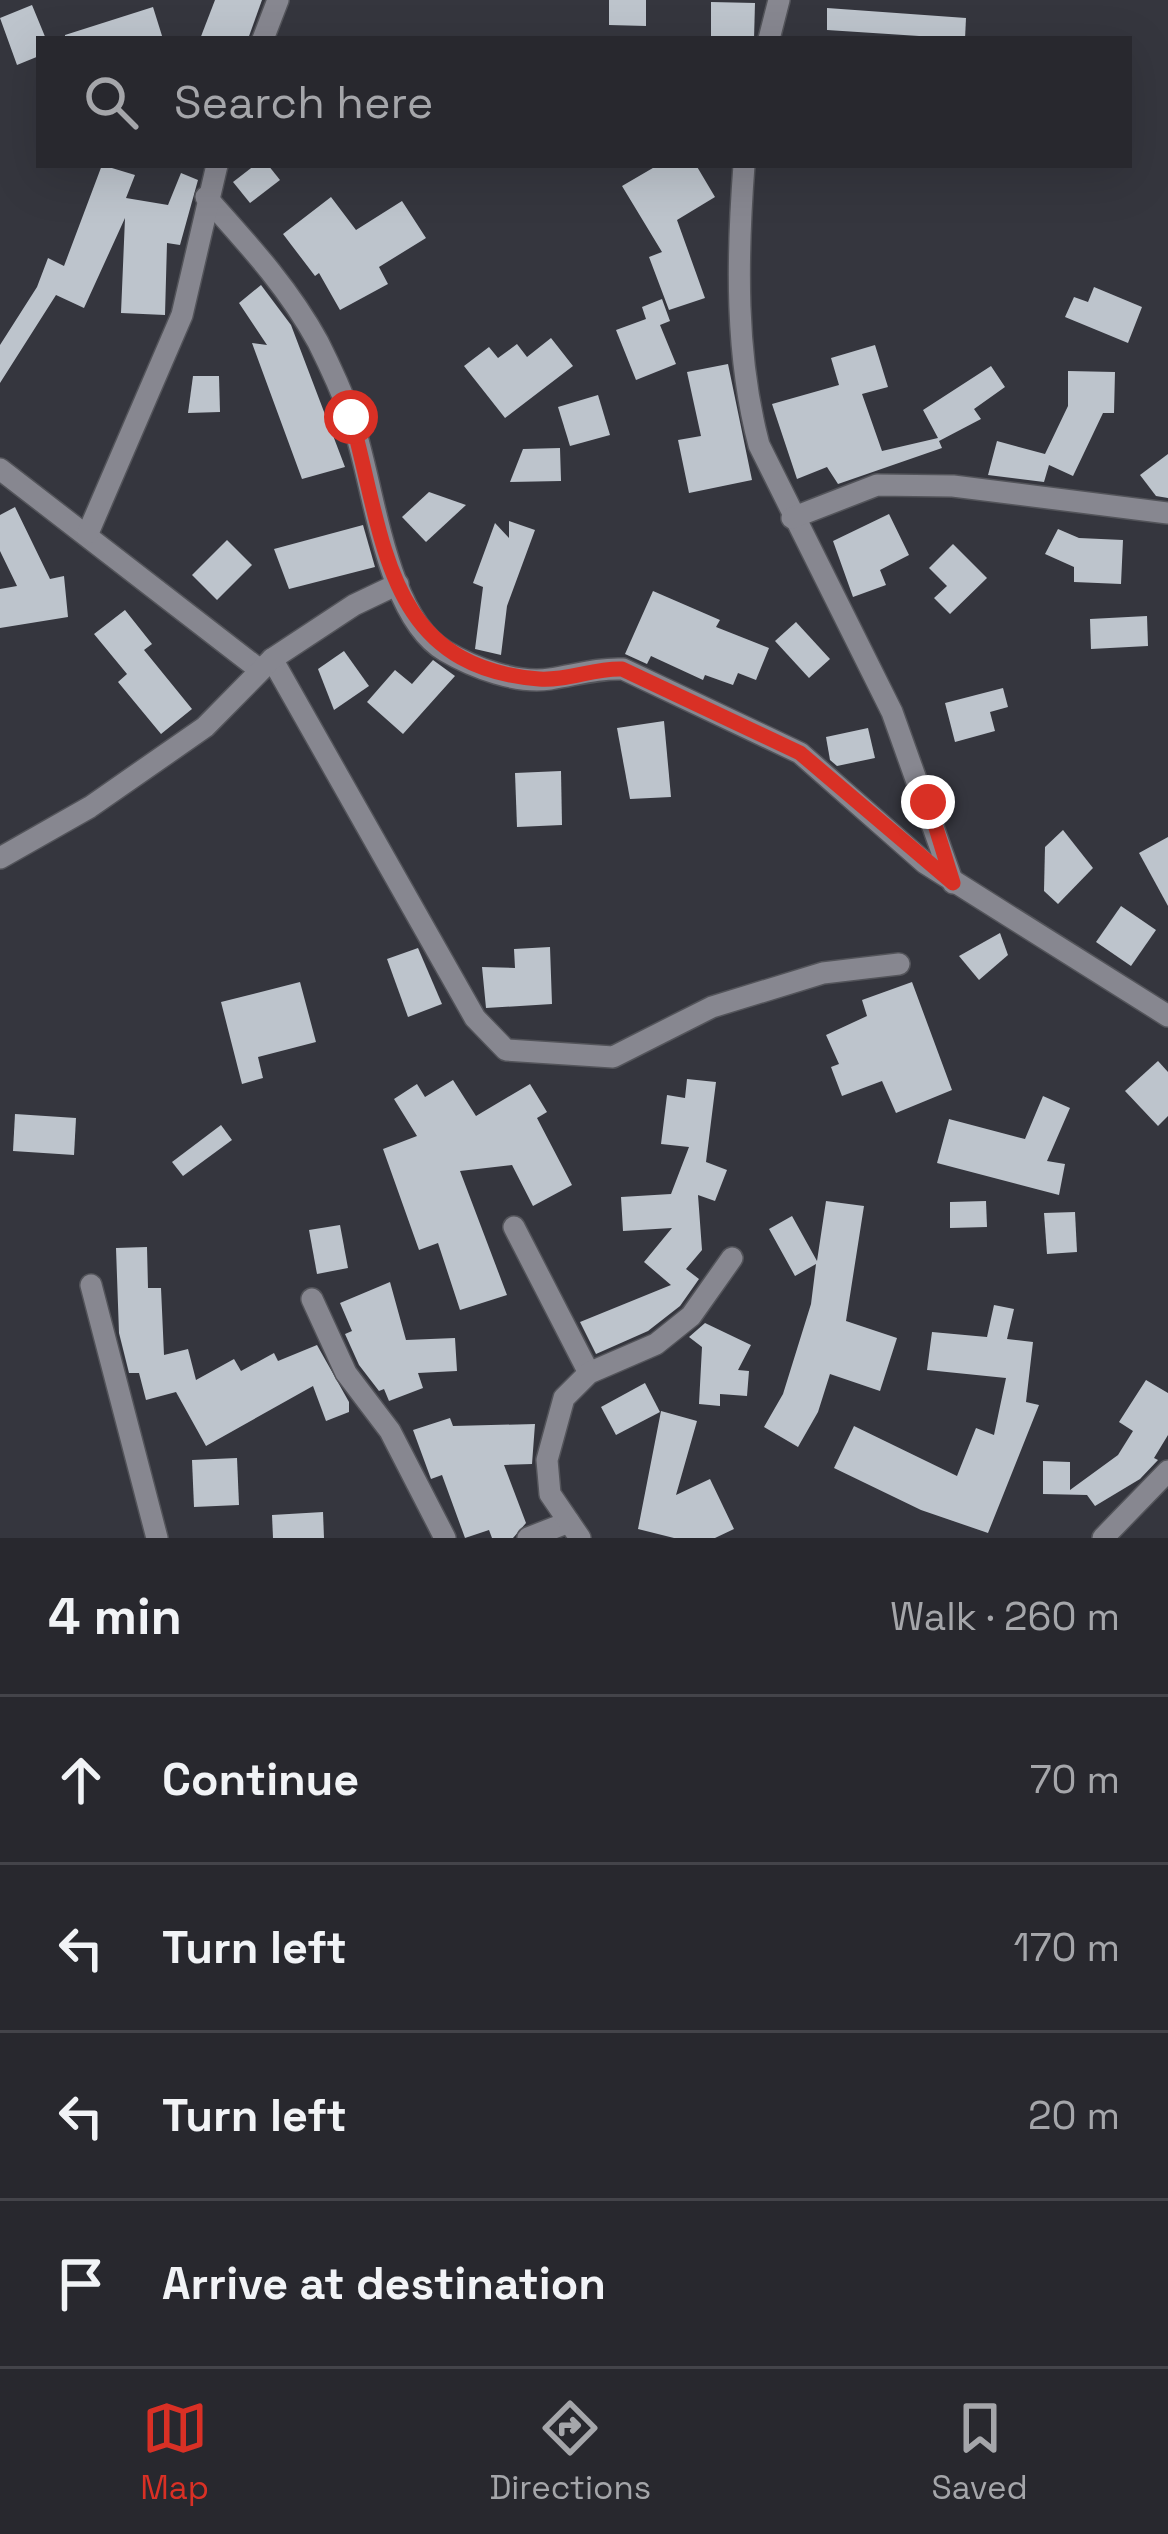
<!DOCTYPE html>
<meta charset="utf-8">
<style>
body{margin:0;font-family:"Space Grotesk",sans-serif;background:#303036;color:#f1f3f6}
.stop{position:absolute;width:36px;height:36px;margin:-27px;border:9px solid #d93025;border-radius:50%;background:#fff}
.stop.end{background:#d93025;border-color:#fff;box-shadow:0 3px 12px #0008}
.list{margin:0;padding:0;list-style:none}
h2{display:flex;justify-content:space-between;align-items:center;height:156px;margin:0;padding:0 48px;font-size:51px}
h2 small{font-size:39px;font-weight:400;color:#a5a6aa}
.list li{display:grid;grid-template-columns:78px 1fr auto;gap:36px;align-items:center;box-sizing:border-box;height:168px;padding:0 48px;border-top:3px solid #44444a}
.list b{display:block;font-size:45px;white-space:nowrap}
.list em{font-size:39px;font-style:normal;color:#a5a6aa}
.icon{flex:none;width:66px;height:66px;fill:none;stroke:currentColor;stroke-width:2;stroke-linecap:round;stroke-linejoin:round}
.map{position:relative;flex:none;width:1168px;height:1538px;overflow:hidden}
.search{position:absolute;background:#28282e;box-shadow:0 12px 48px #0002;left:36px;right:36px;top:36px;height:132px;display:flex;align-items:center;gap:30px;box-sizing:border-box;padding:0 42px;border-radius:0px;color:#a5a6aa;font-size:45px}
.sheet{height:828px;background:#28282e}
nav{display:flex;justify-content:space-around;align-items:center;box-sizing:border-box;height:168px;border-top:3px solid #44444a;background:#28282e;font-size:33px;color:#a5a6aa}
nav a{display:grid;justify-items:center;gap:6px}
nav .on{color:#d93025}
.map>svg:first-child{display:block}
.building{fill:#bdc4cc}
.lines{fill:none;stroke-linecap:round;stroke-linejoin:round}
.minor-casing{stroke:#53545a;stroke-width:24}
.minor{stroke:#878790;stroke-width:21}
.route{stroke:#d93025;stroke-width:15}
</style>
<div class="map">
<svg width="1168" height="1538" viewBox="0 0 1168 1538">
<rect width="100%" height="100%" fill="#35363e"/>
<g class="building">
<polygon points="215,0 262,0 248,39 200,39"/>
<polygon points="609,0 646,0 646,26 609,25"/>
<polygon points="711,2 755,3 754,39 711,39"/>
<polygon points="32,5 46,39 39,39 39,56 17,65 0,18"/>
<polygon points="153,7 163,39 65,39 65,35"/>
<polygon points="827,8 966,18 965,39 827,30"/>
<polygon points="102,165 135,175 126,198 168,205 181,173 198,180 180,245 167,243 165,315 121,313 125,218 84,308 56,295 0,383 0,345 37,287 48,258 64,266"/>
<polygon points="255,165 268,165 280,180 250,203 233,182"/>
<polygon points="658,165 696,165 715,197 677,220 705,298 669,310 649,257 662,252 622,186"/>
<polygon points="331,197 356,230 402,201 426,238 379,267 388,284 340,310 319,273 315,276 283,234"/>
<polygon points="261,285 291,325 345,467 302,479 252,343 267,345 239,303"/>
<polygon points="1094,287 1142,307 1128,343 1065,317 1074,297 1088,302"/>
<polygon points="662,299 670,321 660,325 676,364 636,380 616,330 646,319 642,307"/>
<polygon points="551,338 573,366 505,418 464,366 489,347 498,358 517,344 527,357"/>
<polygon points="875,345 888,387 862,394 882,451 938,438 923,410 991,366 1005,387 974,409 981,419 939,441 942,448 838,484 827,467 797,479 772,404 839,385 831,358"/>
<polygon points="728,364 752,480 689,493 678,440 701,436 687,372"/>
<polygon points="1068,371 1115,372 1114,413 1103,413 1073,476 1049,465 1044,482 988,475 997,441 1045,454 1068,406"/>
<polygon points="193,376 219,376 220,412 188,413"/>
<polygon points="598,395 610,435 570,446 558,407"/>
<polygon points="560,448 561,481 510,482 523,449"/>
<polygon points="1168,454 1168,498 1156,496 1140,475"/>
<polygon points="429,492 466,505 426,542 402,517"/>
<polygon points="15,507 50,579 64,576 68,617 0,628 0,589 17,586 0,551 0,515"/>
<polygon points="889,514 909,555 880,570 886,585 853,597 833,541"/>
<polygon points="509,521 535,530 507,606 501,655 475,649 483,587 473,583 495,523 509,538"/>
<polygon points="363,525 375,567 289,589 274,549"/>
<polygon points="1058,529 1079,538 1123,540 1121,584 1074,582 1074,567 1045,554"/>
<polygon points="227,540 252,565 217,600 192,575"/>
<polygon points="953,544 987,578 950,614 934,598 947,586 929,568"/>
<polygon points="653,591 720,620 716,627 769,648 756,680 738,673 733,685 705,675 703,680 651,656 647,664 625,654"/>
<polygon points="125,610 152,644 144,650 192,709 161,734 118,682 127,674 94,634"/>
<polygon points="1147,616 1148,646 1091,649 1090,619"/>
<polygon points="796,622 830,659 809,678 775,641"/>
<polygon points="344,651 369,686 334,710 318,669"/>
<polygon points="433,660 455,676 403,734 367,702 395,670 412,684"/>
<polygon points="1003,688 1008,707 990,712 995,731 955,742 945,703"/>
<polygon points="664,721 671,797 630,799 617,728"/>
<polygon points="868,728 875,758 837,766 830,760 826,737"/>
<polygon points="561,771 562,825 517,827 515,773"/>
<polygon points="1063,830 1093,868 1058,904 1044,891 1045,847"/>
<polygon points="1168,837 1168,906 1139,853"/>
<polygon points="1121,906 1156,930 1131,966 1096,942"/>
<polygon points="1000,933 1008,955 979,980 959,956"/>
<polygon points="550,947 552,1004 486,1008 482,967 515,968 514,949"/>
<polygon points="418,948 442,1004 408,1017 387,959"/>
<polygon points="300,982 316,1042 258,1057 263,1078 242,1084 221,1002"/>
<polygon points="912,982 952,1090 896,1113 882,1081 842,1096 831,1067 839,1064 826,1035 867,1016 862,1000"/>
<polygon points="1158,1061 1168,1072 1168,1116 1158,1126 1125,1091"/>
<polygon points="687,1079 716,1082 706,1162 727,1170 715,1201 698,1195 702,1250 686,1269 699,1279 680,1306 648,1331 596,1354 580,1322 671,1285 644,1262 672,1228 623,1231 621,1197 671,1194 689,1147 661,1144 667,1095 685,1098"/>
<polygon points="453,1080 476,1116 530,1084 547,1112 537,1118 572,1185 533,1206 512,1165 460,1171 507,1295 460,1310 438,1243 419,1250 383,1149 417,1136 394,1099 417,1084 425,1097"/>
<polygon points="1043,1096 1070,1108 1047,1161 1065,1164 1059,1195 937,1163 949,1119 1025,1139"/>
<polygon points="15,1114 76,1118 74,1155 13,1151"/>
<polygon points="221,1125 232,1140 183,1176 172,1162"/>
<polygon points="826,1201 864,1206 846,1321 897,1338 880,1391 830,1374 818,1412 798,1447 764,1427 783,1394 811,1304 816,1264 795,1276 769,1229 792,1216 817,1261"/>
<polygon points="986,1201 987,1227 950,1228 950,1202"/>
<polygon points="1075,1212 1077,1252 1047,1254 1044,1213"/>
<polygon points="340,1225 348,1268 317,1274 309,1230"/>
<polygon points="147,1247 148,1288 161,1288 164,1355 188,1349 196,1380 234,1359 241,1371 274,1353 278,1361 317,1345 349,1402 349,1412 326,1421 313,1386 206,1446 176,1392 146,1400 139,1373 129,1373 119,1333 116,1248"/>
<polygon points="390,1282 406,1340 455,1338 457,1371 418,1373 423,1388 389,1401 384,1389 379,1391 359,1365 345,1334 352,1331 340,1303"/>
<polygon points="994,1305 1014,1309 1007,1339 1033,1342 1026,1402 1039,1405 988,1533 921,1510 834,1468 854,1426 957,1476 976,1428 994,1435 1006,1378 927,1370 932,1332 987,1337"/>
<polygon points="705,1323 751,1345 738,1370 749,1371 747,1396 720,1394 720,1406 699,1404 702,1347 689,1337"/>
<polygon points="1146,1380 1168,1393 1168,1435 1154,1458 1158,1460 1140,1479 1095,1506 1087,1495 1043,1494 1043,1461 1070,1462 1070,1490 1118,1455 1133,1431 1119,1422"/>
<polygon points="645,1383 660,1412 616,1435 601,1407"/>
<polygon points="661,1411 697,1421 676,1495 710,1479 734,1529 715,1538 674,1538 638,1529"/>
<polygon points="450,1418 453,1426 535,1424 532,1464 504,1465 526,1523 513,1538 492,1538 489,1530 465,1538 442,1475 431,1479 413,1430"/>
<polygon points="237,1458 239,1505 194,1507 192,1460"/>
<polygon points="323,1512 324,1538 273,1538 272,1515"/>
</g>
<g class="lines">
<g class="minor-casing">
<g id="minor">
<polyline points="263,39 278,0"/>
<polyline points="769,39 779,0"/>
<path d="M744 165C737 258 735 355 759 445L892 712 953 883"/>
<path d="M206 197C247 243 288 287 318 342 330 366 342 392 351 417 374 481 384 615 445 651 474 668 517 684 550 679 576 675 597 668 623 669L800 753 925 863 1168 1016"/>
<polyline points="0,469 260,670"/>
<polyline points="792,518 877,485 953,486 1168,513"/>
<polyline points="88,533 182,315 217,165"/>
<polyline points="272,659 475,1018 506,1050 613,1057 712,1007 823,973 899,964"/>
<polyline points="0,858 90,807 205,727 272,659 354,605 398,584"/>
<polyline points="514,1227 589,1373"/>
<polyline points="91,1285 157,1538"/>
<polyline points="312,1299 346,1373 390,1431 445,1538"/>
<polyline points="528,1538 569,1522"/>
<polyline points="580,1538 550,1494 547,1460 564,1398 589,1373 656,1344 691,1316 732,1258"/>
<polyline points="1103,1538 1168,1471"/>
</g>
</g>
<use href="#minor" class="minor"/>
</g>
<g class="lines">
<path class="route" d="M351 417C385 539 385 667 539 679 567 681 594 668 622 669L800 753 953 883 928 802"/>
</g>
</svg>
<div class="stop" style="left:351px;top:417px"></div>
<div class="stop end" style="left:928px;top:802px"></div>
<div class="search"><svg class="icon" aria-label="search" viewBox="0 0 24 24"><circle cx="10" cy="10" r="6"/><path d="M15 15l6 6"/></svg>Search here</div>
</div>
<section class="sheet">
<h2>4 min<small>Walk · 260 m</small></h2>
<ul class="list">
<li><svg class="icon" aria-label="ahead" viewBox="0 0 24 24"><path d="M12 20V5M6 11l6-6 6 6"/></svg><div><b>Continue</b></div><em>70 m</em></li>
<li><svg class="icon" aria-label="left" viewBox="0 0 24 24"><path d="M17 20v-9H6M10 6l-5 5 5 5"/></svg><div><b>Turn left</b></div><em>170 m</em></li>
<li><svg class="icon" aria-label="left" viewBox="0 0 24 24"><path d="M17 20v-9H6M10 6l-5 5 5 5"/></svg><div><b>Turn left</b></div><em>20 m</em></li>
<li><svg class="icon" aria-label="arrive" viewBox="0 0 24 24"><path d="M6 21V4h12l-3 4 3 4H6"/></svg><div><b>Arrive at destination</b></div></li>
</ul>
</section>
<nav>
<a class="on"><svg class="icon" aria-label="map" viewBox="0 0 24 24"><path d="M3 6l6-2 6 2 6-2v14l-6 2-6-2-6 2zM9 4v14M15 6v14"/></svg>Map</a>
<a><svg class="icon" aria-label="directions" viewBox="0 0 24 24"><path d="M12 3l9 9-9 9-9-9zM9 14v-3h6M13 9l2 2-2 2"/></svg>Directions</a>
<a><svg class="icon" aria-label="saved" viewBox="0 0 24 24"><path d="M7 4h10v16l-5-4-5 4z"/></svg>Saved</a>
</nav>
